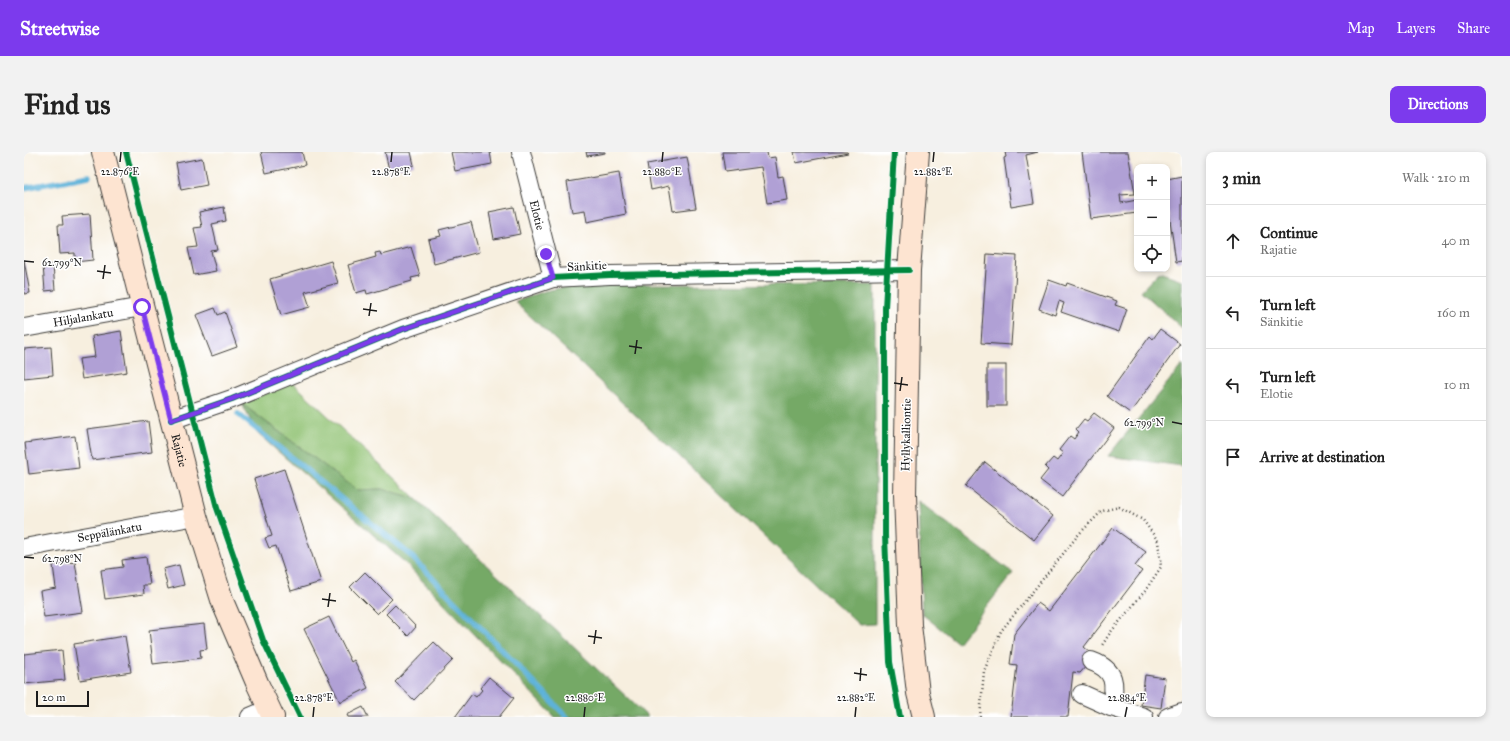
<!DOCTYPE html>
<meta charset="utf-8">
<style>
body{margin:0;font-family:"IM FELL Great Primer",serif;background:#f2f2f2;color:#222}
.controls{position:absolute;right:12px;top:12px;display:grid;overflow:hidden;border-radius:8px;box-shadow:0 2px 6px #0003}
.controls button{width:36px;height:36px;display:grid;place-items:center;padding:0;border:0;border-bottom:1px solid #e0e0e0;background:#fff;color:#222;font:20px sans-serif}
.scale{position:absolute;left:12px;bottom:10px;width:53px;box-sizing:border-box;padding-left:4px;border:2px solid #1c1c1c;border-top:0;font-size:11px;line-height:14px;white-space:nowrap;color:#1c1c1c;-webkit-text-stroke:3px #fff;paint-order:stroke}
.stop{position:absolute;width:12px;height:12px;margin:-9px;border:3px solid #7c3aed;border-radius:50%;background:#fff}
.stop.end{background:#7c3aed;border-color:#fff;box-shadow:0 1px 4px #0008}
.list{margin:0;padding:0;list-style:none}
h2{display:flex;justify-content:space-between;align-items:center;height:52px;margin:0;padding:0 16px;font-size:17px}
h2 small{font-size:13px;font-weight:400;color:#767676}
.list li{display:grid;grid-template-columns:26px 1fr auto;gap:12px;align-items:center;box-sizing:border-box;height:72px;padding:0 16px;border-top:1px solid #e0e0e0}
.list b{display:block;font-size:15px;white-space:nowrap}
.list p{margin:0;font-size:13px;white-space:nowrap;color:#767676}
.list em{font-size:13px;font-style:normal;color:#767676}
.icon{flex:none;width:22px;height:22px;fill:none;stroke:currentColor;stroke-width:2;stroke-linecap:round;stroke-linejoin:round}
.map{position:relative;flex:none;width:1158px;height:565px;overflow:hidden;border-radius:8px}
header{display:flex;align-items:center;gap:24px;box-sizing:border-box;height:56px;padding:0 20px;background:#7c3aed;color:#fff}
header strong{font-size:19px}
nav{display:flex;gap:22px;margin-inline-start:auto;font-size:14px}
.intro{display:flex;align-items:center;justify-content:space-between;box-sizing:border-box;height:96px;padding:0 24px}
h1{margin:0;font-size:28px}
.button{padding:10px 18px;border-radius:8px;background:#7c3aed;color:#fff;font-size:14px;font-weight:700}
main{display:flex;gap:24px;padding:0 24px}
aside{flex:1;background:#fff;border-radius:8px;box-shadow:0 2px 6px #0003}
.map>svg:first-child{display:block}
.green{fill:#92c374;stroke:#577048}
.forest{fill:#75a966;stroke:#486241}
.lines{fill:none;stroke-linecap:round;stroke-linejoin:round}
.stream{stroke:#5db2d9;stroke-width:5.5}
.building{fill:#b0a0d5}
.street-casing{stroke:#3d3c39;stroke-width:20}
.secondary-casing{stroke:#3d3c39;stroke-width:24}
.path{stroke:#3d3c39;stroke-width:2.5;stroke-dasharray:1 3;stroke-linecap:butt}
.street{stroke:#fff;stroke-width:18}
.secondary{stroke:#fde4d1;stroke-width:22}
.cycleway-casing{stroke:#fff;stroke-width:8}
.cycleway{stroke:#00873e;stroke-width:6}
.route{stroke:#7c3aed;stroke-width:5}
.ticks{fill:none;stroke:#1c1c1c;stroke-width:1.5}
.labels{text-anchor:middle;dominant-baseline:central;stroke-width:3;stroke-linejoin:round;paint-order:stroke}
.street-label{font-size:12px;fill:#1c1c1c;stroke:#fff}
.ticks-label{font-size:10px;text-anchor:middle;fill:#1c1c1c;stroke:#fff;stroke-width:3;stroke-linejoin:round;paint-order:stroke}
</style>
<header>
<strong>Streetwise</strong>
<nav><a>Map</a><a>Layers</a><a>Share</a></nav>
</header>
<div class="intro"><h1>Find us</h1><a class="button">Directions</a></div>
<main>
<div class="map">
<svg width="1158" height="565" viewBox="0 0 1158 565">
<rect width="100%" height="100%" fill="#fff"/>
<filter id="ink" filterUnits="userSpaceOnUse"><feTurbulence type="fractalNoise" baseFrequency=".025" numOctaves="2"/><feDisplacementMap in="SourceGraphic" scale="8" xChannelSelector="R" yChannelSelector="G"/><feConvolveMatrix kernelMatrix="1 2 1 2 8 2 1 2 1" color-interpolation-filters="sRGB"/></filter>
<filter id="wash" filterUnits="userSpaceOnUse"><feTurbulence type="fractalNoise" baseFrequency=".012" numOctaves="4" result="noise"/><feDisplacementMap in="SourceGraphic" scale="16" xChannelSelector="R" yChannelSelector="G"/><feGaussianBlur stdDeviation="0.9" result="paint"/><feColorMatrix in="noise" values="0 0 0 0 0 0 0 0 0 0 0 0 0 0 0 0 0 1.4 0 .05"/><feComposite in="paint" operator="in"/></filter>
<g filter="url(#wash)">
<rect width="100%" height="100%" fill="#f7efdf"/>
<polygon class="green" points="268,230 391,346 358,337 333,338 218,252"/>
<g class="forest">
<polygon points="1135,120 1158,128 1158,176 1117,139"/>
<polygon points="604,132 851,133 851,472 835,473 491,150 521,139 546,134"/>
<polygon points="1158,213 1158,314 1084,304"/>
<polygon points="218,252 333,338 358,337 391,346 624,565 531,565 378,408 233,281"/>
<polygon points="894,349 989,421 934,491 898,462"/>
</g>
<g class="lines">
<g class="stream">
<polyline points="0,36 65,24"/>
<polyline points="214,262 386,403 543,565"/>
</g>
</g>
<g id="blocks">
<g class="building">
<polygon points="237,0 278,0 281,13 242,21"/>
<polygon points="361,0 387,0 390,13 365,18"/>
<polygon points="427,0 466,0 468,12 431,19"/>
<polygon points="562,0 581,0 581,1 563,4"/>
<polygon points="698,0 743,0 744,6 751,5 754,25 759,24 763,48 743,51 737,15 701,20"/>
<polygon points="770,0 823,0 824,1 772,11"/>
<polygon points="981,0 1014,0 1002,3 1010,51 987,55 980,6 982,5"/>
<polygon points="1058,0 1104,0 1111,42 1096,43 1097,51 1113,48 1113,61 1067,67"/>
<polygon points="663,5 672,56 649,59 645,34 627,38 623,12"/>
<polygon points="178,6 183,33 157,38 152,11"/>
<polygon points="595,21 602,62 563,70 561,58 548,60 543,30"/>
<polygon points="1158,24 1158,109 1152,110 1145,61 1143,61 1143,27"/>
<polygon points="200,55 202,69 188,72 194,98 187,99 192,119 170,123 164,96 174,95 170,76 178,75 175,60"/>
<polygon points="490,55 496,82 470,87 465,60"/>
<polygon points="66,62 69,108 51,110 51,101 36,102 34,73 39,73 38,64"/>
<polygon points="447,70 455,100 410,112 404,87 417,84 415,78"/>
<polygon points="387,95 396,124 387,126 388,129 343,142 342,138 332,141 324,113 352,105 351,101 356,100 357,103"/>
<polygon points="963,102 993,104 987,193 957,191"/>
<polygon points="0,108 6,141 0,142"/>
<polygon points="307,109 314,131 281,140 286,155 257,163 246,127"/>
<polygon points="19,113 29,113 31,138 21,139"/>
<polygon points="1025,128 1042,134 1043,131 1093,149 1091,153 1103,157 1095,180 1037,160 1040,151 1035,149 1031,163 1015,157"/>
<polygon points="191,156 194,163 201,160 213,195 188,204 172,163"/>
<polygon points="1136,177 1156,192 1106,261 1083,244 1126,184 1129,187"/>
<polygon points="97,179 103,220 58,227 55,207 71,205 68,184"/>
<polygon points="27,195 29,223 0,226 0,197"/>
<rect x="963" y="213" width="19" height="41"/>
<polygon points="1070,261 1090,276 1038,345 1016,328 1024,318 1021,315 1029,306 1033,309 1039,301 1035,298 1046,284 1050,287 1055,280 1052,277 1060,267 1063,269"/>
<polygon points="124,269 128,300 68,308 63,277"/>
<polygon points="51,284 55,316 5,322 1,291"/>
<polygon points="961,310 1029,364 1010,388 942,334"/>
<polygon points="260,317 297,430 267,439 252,394 245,396 241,386 248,384 230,327"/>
<polygon points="1089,376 1122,400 1111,414 1118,419 1060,495 1068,502 1064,512 1056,521 1049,520 1044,565 987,565 993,513 986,512 990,482 1014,451 1025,459"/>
<polygon points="122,405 126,433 119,433 120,442 81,447 77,418 99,415 98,408"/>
<polygon points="51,410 59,460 20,465 16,439 32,436 29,413"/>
<polygon points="155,413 160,433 144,437 139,417"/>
<polygon points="341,420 368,447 353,462 326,435"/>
<polygon points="371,453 392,475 384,484 362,462"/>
<polygon points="305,465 327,510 330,508 344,536 316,550 280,477"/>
<polygon points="180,472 183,497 176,498 177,506 129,512 125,478"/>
<polygon points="101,484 107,520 56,528 50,492"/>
<polygon points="410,490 429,508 390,548 371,530"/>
<polygon points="38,498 41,528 0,532 0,502"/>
<polygon points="1121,523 1141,526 1137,556 1117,553"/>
<polygon points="465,525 490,546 475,565 431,565 448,542 452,545 458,538 456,536"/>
<polygon points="339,555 344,565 324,565 323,563"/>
</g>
</g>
</g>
<g filter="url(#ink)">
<use href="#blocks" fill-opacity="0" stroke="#3d3c39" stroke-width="1"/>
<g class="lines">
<g class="street-casing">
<g id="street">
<path id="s1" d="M497 0 529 126"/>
<path id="s2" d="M0 176 118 155"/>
<polyline points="147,268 208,247 379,177 529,126 586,123 885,118"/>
<path id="s3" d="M0 396 172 364"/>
<path d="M1067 509C1092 518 1092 532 1087 555"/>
<polyline points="1058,542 1087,555 1120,565"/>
<polyline points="226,565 245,557"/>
<polyline points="1144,565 1158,560"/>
</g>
</g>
<g class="secondary-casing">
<g id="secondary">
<path id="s4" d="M79 0 172 364 199 451 234 533 249 565"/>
<polyline points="894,0 885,118 881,343 886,473 894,541 900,565"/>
</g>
</g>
<polyline class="path" points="956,565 960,519 977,479 1055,382 1078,359 1095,355 1119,368 1134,389 1137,415 1121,439 1086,481 1077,495"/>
<use href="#street" class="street"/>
<use href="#secondary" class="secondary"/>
<g class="cycleway-casing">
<g id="cycleway">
<polyline points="102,0 193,356 239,488 276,565"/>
<polyline points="870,0 861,156 861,383 866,510 876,565"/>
<polyline points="147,268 208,247 379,177 529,126 586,123 885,118"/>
</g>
</g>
<use href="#cycleway" class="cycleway"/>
</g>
</g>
<g class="lines" filter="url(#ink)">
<polyline class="route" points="118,155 147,268 208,247 379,177 529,126 522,102"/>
</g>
<path class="ticks" d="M96 10 97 0M367 10 368 0M638 10 639 0M909 10 910 0M0 109 10 110M73 119 87 121M79 127 81 113M339 157 353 159M345 164 347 151M605 194 618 196M611 202 613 188M870 231 884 233M876 239 878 225M1148 270 1158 272M0 405 10 406M298 447 312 449M304 455 306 441M564 484 578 486M570 492 572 478M830 521 843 523M836 529 837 516M289 565 290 555M560 565 561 555M831 565 832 555M1101 565 1103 555"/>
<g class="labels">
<g class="street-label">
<text stroke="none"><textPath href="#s1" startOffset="65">Elotie</textPath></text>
<text transform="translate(563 114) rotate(-3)">Sänkitie</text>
<text stroke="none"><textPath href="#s2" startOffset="60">Hiljalankatu</textPath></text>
<text transform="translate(882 283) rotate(-89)">Hyllykalliontie</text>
<text stroke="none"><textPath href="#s4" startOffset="308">Rajatie</textPath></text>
<text stroke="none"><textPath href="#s3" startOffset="87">Seppälänkatu</textPath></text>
</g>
</g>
<g class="ticks-label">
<text x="96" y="23">22.876°E</text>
<text x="367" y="23">22.878°E</text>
<text x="638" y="23">22.880°E</text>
<text x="909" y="23">22.882°E</text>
<text x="38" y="114">62.799°N</text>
<text x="1120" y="274">62.799°N</text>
<text x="38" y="410">62.798°N</text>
<text x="290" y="549">22.878°E</text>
<text x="561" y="549">22.880°E</text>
<text x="832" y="549">22.882°E</text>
<text x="1103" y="549">22.884°E</text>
</g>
</svg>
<div class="controls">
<button>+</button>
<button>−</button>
<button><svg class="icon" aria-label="locate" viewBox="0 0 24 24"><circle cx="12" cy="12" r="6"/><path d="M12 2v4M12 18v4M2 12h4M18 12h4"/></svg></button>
</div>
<div class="scale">20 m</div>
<div class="stop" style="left:118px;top:155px"></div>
<div class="stop end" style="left:522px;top:102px"></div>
</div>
<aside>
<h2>3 min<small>Walk · 210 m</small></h2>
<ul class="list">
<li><svg class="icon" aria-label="ahead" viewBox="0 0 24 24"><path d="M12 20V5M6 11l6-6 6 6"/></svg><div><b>Continue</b><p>Rajatie</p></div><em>40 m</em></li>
<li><svg class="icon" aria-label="left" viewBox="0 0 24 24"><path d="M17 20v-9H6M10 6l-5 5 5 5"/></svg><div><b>Turn left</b><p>Sänkitie</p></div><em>160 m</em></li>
<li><svg class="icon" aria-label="left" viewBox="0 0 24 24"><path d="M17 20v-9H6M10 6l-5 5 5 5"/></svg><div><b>Turn left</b><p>Elotie</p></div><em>10 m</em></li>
<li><svg class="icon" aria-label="arrive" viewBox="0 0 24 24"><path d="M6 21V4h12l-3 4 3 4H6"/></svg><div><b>Arrive at destination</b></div></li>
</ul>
</aside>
</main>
